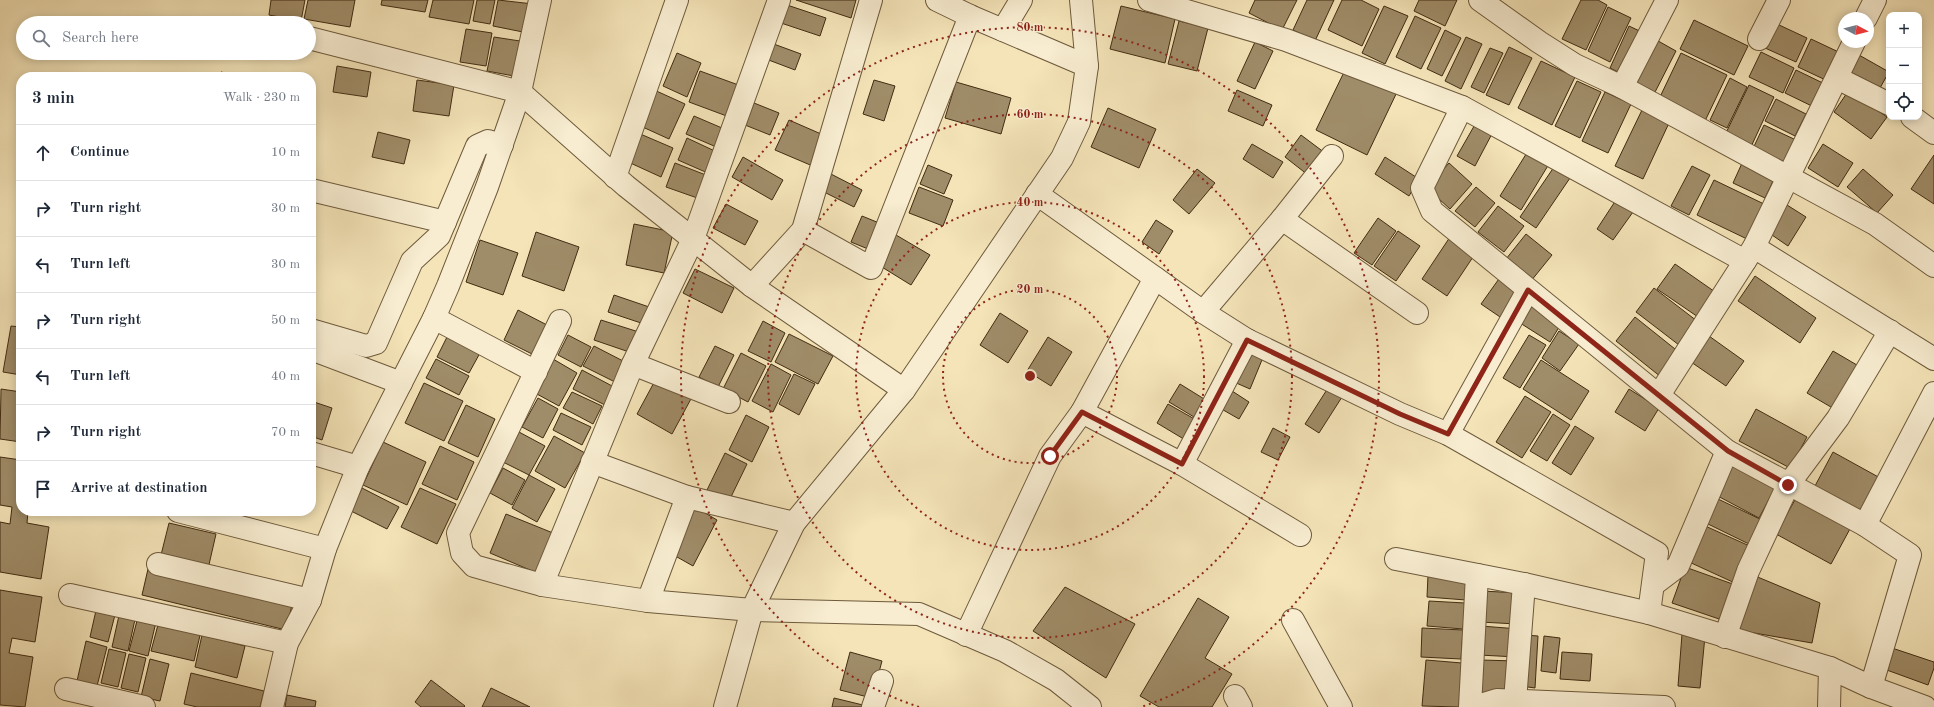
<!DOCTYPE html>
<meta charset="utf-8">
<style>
body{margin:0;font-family:"Old Standard TT",serif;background:#f6f6f7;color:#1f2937}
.controls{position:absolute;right:12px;top:12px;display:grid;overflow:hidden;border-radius:8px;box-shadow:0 2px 10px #0003}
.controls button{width:36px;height:36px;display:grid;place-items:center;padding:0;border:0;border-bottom:1px solid #e0e1e3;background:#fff;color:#1f2937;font:20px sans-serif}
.compass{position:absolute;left:1838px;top:12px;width:36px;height:36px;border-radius:50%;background:#fff;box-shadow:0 2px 10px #0003;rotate:97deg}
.stop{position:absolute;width:12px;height:12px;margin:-9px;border:3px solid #8f2418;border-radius:50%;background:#fff}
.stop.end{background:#8f2418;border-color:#fff;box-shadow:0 1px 4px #0008}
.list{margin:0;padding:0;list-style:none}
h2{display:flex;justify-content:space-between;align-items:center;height:52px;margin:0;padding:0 16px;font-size:17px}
h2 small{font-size:13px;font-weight:400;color:#747a83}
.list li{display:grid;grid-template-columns:26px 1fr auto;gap:12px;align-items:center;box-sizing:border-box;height:56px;padding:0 16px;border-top:1px solid #e0e1e3}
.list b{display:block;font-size:15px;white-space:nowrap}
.list em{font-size:13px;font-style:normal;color:#747a83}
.icon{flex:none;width:22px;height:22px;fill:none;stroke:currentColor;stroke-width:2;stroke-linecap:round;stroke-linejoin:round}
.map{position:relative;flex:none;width:1934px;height:707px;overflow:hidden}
.search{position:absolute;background:#fff;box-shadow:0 2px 10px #0003;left:16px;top:16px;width:300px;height:44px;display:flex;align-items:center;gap:10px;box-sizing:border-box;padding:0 14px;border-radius:22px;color:#747a83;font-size:15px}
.panel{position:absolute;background:#fff;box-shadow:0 2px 10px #0003;left:16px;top:72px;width:300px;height:444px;border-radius:16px}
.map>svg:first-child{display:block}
.building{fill:#9f8c68;stroke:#422c12}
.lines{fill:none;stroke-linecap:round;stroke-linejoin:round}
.minor-casing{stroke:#6e5a3c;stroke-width:24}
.minor{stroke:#f8edd1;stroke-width:22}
.route{stroke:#8f2418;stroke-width:5}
.ring{fill:none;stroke:#8f2418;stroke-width:2;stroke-dasharray:2 4}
.centre{fill:#8f2418;stroke:#f8edd1;stroke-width:2}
.ring-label{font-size:12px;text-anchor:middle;font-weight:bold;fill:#8f2418;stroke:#f8edd1;stroke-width:3;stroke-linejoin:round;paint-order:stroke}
</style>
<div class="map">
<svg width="1934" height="707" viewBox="0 0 1934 707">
<rect width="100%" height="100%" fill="#f4e4b8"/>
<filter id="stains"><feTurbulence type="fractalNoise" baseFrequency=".005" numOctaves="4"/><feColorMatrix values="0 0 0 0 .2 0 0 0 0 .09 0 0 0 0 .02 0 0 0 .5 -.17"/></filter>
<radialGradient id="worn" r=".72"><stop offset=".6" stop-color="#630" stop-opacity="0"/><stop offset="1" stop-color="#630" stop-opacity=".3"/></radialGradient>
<g class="building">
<polygon points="271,0 305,0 301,21 269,15"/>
<polygon points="308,0 355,0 350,27 304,19"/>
<polygon points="382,0 428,0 425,12 381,5"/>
<polygon points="433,0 474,0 469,24 429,17"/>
<polygon points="477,0 495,0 490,24 473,21"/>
<polygon points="498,0 533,4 528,33 493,26"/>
<polygon points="796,0 856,0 851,18"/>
<polygon points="1255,0 1297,0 1282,30 1249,13"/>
<polygon points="1307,0 1334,0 1315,41 1293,30"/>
<polygon points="1342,0 1361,0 1379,9 1362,46 1328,30"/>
<polygon points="1419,0 1457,0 1445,26 1414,11"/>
<polygon points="1581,0 1598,0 1607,5 1586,50 1562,39"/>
<polygon points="787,5 826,18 820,36 781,23"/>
<polygon points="1121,6 1175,19 1165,63 1110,49"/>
<polygon points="1384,6 1408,16 1385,64 1362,53"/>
<polygon points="1608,7 1631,18 1610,62 1588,51"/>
<polygon points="1415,16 1441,28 1421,69 1396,57"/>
<polygon points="1694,20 1748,46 1734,75 1680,49"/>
<polygon points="1179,21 1208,28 1197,71 1168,64"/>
<polygon points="1777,24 1807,38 1796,62 1765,48"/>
<polygon points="1629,26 1646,34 1626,76 1610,68"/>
<polygon points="466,29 492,33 486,66 460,62"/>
<polygon points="1445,30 1461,38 1442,76 1427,69"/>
<polygon points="494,37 520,41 514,76 487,71"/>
<polygon points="1466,37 1482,44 1461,89 1445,81"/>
<polygon points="1651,37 1676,51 1651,100 1626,86"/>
<polygon points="1811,39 1845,55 1832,83 1798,67"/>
<polygon points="1255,42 1273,51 1255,89 1237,81"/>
<polygon points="771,43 801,54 795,70 766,59"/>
<polygon points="1509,47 1532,58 1509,105 1486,95"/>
<polygon points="1490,48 1503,53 1484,93 1471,87"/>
<polygon points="1761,52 1794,68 1783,93 1749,77"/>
<polygon points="677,53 701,63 687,97 663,86"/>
<polygon points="1681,53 1727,75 1705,121 1659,99"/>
<polygon points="1859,55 1889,72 1876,95 1846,78"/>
<polygon points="1541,61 1575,77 1552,125 1518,108"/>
<polygon points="337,66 371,72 367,97 333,92"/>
<polygon points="1346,68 1397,92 1367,155 1316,130"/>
<polygon points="1796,70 1829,86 1818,109 1785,93"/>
<polygon points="700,71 744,87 732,118 689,102"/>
<polygon points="221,72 244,77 219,77"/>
<polygon points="1730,78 1747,87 1727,128 1710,120"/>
<polygon points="417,80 454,85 449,116 413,111"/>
<polygon points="874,80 895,86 884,121 863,114"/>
<polygon points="1577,81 1601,92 1580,138 1555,126"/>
<polygon points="956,82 1011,98 1001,134 945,118"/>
<polygon points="1749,85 1774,97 1750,149 1724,137"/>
<polygon points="652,89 685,104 669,139 636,124"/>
<polygon points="1237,90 1272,105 1263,126 1228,111"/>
<polygon points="1849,90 1887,117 1871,139 1834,112"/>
<polygon points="1605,92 1631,104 1608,153 1582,141"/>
<polygon points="1776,99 1806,114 1795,136 1765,121"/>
<polygon points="754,103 779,113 770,135 745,125"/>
<polygon points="1108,108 1156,129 1139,168 1091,147"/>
<polygon points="1642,110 1669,123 1643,179 1615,166"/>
<polygon points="694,116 729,131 721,149 686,134"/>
<polygon points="789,120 828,137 815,167 775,150"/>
<polygon points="1477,121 1494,130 1475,166 1457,156"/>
<polygon points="1764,125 1796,140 1782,171 1750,155"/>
<polygon points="378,132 410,140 404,164 372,157"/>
<polygon points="638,133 673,148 661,177 626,161"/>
<polygon points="1301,135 1325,153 1308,175 1285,157"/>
<polygon points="687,138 719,153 710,174 678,160"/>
<polygon points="1252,144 1283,162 1273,178 1243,159"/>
<polygon points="1823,144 1853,163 1838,187 1808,168"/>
<polygon points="1528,151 1549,164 1521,210 1500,196"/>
<polygon points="1934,155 1934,204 1911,189"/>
<polygon points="743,157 783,180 772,200 732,177"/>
<polygon points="1385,157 1419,179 1409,196 1375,174"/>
<polygon points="1743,161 1775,177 1765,198 1733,183"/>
<polygon points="675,163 711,177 703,200 666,187"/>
<polygon points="1449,163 1472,184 1450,209 1427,188"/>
<polygon points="928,165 952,175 944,194 920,184"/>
<polygon points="1692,166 1710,175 1689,215 1671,206"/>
<polygon points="1554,167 1570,178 1536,228 1520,217"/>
<polygon points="1197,169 1215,183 1189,214 1173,200"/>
<polygon points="1863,169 1893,195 1877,213 1847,187"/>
<polygon points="829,173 862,190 854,207 820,190"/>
<polygon points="1714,180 1764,204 1747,239 1697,215"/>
<polygon points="919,187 953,200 943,226 909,213"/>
<polygon points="1476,187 1495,203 1475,227 1455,211"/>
<polygon points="1616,200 1633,212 1613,240 1597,229"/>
<polygon points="726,204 758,221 745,245 713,228"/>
<polygon points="1787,205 1806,217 1788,246 1769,233"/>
<polygon points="1498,206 1524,226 1504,252 1478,232"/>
<polygon points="862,216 884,225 873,251 851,242"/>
<polygon points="1378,218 1396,231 1372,265 1354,253"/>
<polygon points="1156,220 1173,231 1159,254 1142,242"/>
<polygon points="634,224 673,232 664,273 626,265"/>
<polygon points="1398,231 1420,246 1396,281 1374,266"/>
<polygon points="536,232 579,247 564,291 522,276"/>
<polygon points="1526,234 1552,255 1531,281 1506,259"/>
<polygon points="896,235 930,255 911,285 877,264"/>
<polygon points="1450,237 1475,254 1447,296 1422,279"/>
<polygon points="480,240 518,253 503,295 466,282"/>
<polygon points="1675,264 1718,294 1701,319 1657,289"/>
<polygon points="695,269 734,288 722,313 683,293"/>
<polygon points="1501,276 1522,291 1503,319 1481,304"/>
<polygon points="1755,276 1816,318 1800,343 1738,301"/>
<polygon points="1654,288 1697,321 1679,345 1636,312"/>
<polygon points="614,295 655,309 650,326 608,312"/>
<polygon points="1529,303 1561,324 1550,342 1517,321"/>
<polygon points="518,310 547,325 532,354 504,340"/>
<polygon points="1000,313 1028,331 1008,363 980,345"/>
<polygon points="1635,317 1680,353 1661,377 1616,341"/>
<polygon points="601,320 642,333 635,354 594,340"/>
<polygon points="763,321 785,333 771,362 748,351"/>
<polygon points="11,326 21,327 21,375 3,372"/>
<polygon points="1559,331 1579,344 1560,371 1542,358"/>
<polygon points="789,334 833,356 818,384 775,362"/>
<polygon points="568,335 591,347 581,367 558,355"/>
<polygon points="1529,335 1546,345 1520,388 1503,378"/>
<polygon points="1709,336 1744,361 1726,386 1691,362"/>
<polygon points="447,337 480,353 469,373 437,357"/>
<polygon points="1048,337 1072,352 1051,386 1027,371"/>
<polygon points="594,346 625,362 615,382 583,366"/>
<polygon points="715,346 734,355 718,387 699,377"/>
<polygon points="1248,348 1264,355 1250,389 1234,382"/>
<polygon points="1833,351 1862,368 1836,410 1807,393"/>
<polygon points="741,353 766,366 748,402 723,389"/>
<polygon points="436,359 469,376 459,395 426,378"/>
<polygon points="553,359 577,373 559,406 535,393"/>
<polygon points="1541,360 1589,391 1571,420 1523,389"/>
<polygon points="771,364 791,375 773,412 752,401"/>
<polygon points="582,370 614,387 605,405 573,389"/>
<polygon points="794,374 815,384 799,415 779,404"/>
<polygon points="657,377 692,397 672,434 637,414"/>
<polygon points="424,383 463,401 444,441 405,423"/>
<polygon points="1180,384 1209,402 1199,420 1169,402"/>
<polygon points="1328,388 1342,397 1319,433 1305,424"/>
<polygon points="1,389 21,392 21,442 0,439"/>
<polygon points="1229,389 1249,402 1239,419 1218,407"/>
<polygon points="1629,389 1659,408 1645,431 1615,412"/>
<polygon points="572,392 602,406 593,424 563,408"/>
<polygon points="1525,396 1551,412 1522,458 1496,442"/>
<polygon points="538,398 558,409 543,438 522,427"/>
<polygon points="311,401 332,408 322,440 311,436"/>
<polygon points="1168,404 1198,421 1187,441 1157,423"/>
<polygon points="466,405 495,419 478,457 448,443"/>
<polygon points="1756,409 1807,437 1790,468 1739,441"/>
<polygon points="561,413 591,427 582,445 553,430"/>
<polygon points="1553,414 1570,425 1547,461 1530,451"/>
<polygon points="746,415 769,427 752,462 729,450"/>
<polygon points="1575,426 1594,438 1571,475 1552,463"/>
<polygon points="1273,428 1290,437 1278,460 1261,452"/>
<polygon points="519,432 545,446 529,475 503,462"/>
<polygon points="554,436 585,453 565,488 535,471"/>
<polygon points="383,442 426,462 407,505 363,485"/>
<polygon points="440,446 474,462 457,500 422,484"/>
<polygon points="1833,452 1882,479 1864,512 1815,486"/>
<polygon points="725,453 747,464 729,501 707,490"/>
<polygon points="0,457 21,460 21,511 28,511 27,523 49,527 41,579 0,572 0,522 10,524 12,507 0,505"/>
<polygon points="1732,462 1776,486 1759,518 1714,494"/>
<polygon points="503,468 525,480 512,505 490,493"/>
<polygon points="529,475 555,489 537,522 512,508"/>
<polygon points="362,488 399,507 387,529 351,511"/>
<polygon points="420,488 456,504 437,544 401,527"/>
<polygon points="1796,498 1851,527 1831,564 1776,534"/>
<polygon points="1718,499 1764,521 1753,546 1706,523"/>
<polygon points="695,507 717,520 693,566 670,553"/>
<polygon points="506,514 553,533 537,573 490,553"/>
<polygon points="169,523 216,534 208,569 160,559"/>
<polygon points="1703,525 1754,548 1737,584 1687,561"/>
<polygon points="1685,567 1741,587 1728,622 1672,603"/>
<polygon points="148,569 292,605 286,630 142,595"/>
<polygon points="1748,573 1820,603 1812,643 1737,630"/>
<polygon points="1428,575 1468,578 1466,600 1427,597"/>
<polygon points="1065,587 1135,624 1106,678 1033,631"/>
<polygon points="0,590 42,597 35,642 12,638 9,653 33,657 25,707 0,705"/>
<polygon points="1482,591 1519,593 1517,624 1480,622"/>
<polygon points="1198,598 1229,617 1205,658 1232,674 1212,707 1159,707 1140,696"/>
<polygon points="1429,601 1465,603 1463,629 1427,626"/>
<polygon points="97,606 116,611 108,642 90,637"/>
<polygon points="120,611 136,615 128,651 112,647"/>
<polygon points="138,617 156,622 148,656 129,651"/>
<polygon points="159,621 201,631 194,661 151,651"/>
<polygon points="1481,626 1519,629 1517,657 1479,655"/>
<polygon points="1422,628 1463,630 1461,659 1421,657"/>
<polygon points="1682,634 1705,636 1700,688 1678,686"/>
<polygon points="202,635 245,646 237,678 195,667"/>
<polygon points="1525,635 1538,636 1535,688 1521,686"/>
<polygon points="1544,636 1560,638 1556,673 1541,671"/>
<polygon points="86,641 107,647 97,686 77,681"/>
<polygon points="1892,648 1934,662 1934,668 1928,685 1884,669"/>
<polygon points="109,649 126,653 118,687 101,683"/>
<polygon points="850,652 882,661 872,698 840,690"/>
<polygon points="1562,652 1592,654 1590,681 1560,679"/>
<polygon points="129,654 146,658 138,692 121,688"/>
<polygon points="150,659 169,664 160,701 141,697"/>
<polygon points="1426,660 1462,663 1459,707 1422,706"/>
<polygon points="1481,660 1516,661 1513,697 1479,694"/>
<polygon points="191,673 264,691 260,707 197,707 184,704"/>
<polygon points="431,680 465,706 464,707 421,707 415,702"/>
<polygon points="491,688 530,707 482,707"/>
<polygon points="287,695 316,701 315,707 285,707"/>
<polygon points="834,698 867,706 867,707 832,707"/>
</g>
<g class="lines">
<g class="minor-casing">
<g id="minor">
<polyline points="937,0 970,16 1087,66"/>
<polyline points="1149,0 1286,40 1462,107 1745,261"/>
<polyline points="1480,0 1539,42 1575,65 1622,87 1875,224 1934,266"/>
<polyline points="1866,18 1875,0"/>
<polyline points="1003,30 1021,0"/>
<polyline points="309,38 520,92 626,186 752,286 904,390"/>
<polyline points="1759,39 1779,0"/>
<polyline points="1837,78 1889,104"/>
<polyline points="1622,87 1667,0"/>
<polyline points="1462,107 1422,188 1432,211 1727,451 1865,525 1910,555 1871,687"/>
<polyline points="1912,117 1934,133"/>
<polyline points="615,177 677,0"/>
<polyline points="311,190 445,222"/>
<polyline points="1037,194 1203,312 1247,340 1400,414 1448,434 1657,553 1649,613"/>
<polyline points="1282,219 1417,313"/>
<polyline points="803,230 871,268 970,16"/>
<polyline points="1754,247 1934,359"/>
<polyline points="1155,278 1082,412 1182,464 1300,535"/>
<polyline points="752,286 803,230 871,0"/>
<polyline points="1203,312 1282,219 1332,156"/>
<polyline points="434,318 536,372"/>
<polyline points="560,321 458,533 462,553 474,566 542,585 648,601 752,610 919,614 1005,651 1056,680 1090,707"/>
<polyline points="311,330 366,346 376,343 412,261 439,236 477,146 488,141 502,145"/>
<polyline points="311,349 401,383"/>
<polyline points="633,364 729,402"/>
<polyline points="1659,395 1754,247 1854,42"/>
<polyline points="1448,434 1528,290"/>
<polyline points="311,453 358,467"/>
<polyline points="592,462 687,497 794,523"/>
<polyline points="1182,464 1247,340"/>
<polyline points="178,511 325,549"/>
<polyline points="1865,525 1934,393"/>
<polyline points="1396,559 1524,584 1649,613 1830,668 1871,687 1925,707"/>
<polyline points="158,564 310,600"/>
<polyline points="542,585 633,364 693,239 779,0"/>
<polyline points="1653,585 1678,566 1727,451"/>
<polyline points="70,595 287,643"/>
<polyline points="648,601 687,497"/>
<polyline points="1293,620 1341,707"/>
<polyline points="966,635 1050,456 1082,412"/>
<polyline points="1725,637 1748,571 1788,485 1838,418 1890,331"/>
<polyline points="66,689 144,707"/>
<polyline points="1235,696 1241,707"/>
<polyline points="1515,701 1524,584"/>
<polyline points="272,707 287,643 310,600 325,549 358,467 434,318 448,286 487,187 520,92 540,0"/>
<polyline points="725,707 752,610 794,523 904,390 1062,158 1079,122 1087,66 1081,0"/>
<polyline points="873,707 882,681"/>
<polyline points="1470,707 1477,575"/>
<polyline points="1474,707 1497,700 1664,707"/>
<polyline points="1829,707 1830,668"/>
</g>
</g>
<use href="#minor" class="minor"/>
</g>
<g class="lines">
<polyline class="route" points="1050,456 1082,412 1182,464 1247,340 1400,414 1448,434 1528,290 1728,451 1788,485"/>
</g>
<g class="ring">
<circle cx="1030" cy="376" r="87"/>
<circle cx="1030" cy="376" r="174"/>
<circle cx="1030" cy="376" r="262"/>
<path d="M919 707A349 349 0 1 1 1141 707"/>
</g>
<circle cx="1030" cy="376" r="6" class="centre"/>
<g class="ring-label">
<text x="1030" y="31">80 m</text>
<text x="1030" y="118">60 m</text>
<text x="1030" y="206">40 m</text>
<text x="1030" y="293">20 m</text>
</g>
<rect width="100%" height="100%" filter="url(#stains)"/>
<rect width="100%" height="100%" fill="url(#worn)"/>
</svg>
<div class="controls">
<button>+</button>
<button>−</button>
<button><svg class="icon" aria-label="locate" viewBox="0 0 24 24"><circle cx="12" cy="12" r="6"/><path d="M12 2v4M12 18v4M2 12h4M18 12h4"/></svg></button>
</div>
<svg class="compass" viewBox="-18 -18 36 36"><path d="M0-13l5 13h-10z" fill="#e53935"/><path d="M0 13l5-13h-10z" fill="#747a83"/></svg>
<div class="stop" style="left:1050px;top:456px"></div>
<div class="stop end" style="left:1788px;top:485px"></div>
<div class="search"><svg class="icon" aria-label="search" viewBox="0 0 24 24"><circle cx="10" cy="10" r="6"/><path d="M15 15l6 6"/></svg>Search here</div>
<section class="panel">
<h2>3 min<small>Walk · 230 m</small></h2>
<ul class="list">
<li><svg class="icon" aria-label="ahead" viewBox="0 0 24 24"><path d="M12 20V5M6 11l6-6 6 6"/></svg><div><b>Continue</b></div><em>10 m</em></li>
<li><svg class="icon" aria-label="right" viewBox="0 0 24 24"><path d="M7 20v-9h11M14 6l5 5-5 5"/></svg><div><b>Turn right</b></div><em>30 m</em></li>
<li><svg class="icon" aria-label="left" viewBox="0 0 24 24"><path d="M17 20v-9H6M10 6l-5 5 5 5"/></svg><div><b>Turn left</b></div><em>30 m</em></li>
<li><svg class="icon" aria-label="right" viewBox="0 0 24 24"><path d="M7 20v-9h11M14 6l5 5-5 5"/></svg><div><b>Turn right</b></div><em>50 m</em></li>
<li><svg class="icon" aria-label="left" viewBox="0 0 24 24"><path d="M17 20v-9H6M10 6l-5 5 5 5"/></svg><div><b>Turn left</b></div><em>40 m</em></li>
<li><svg class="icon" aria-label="right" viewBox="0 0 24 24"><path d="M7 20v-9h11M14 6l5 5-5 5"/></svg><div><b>Turn right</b></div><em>70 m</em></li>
<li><svg class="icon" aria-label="arrive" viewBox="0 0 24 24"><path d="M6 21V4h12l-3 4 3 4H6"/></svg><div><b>Arrive at destination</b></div></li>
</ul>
</section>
</div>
